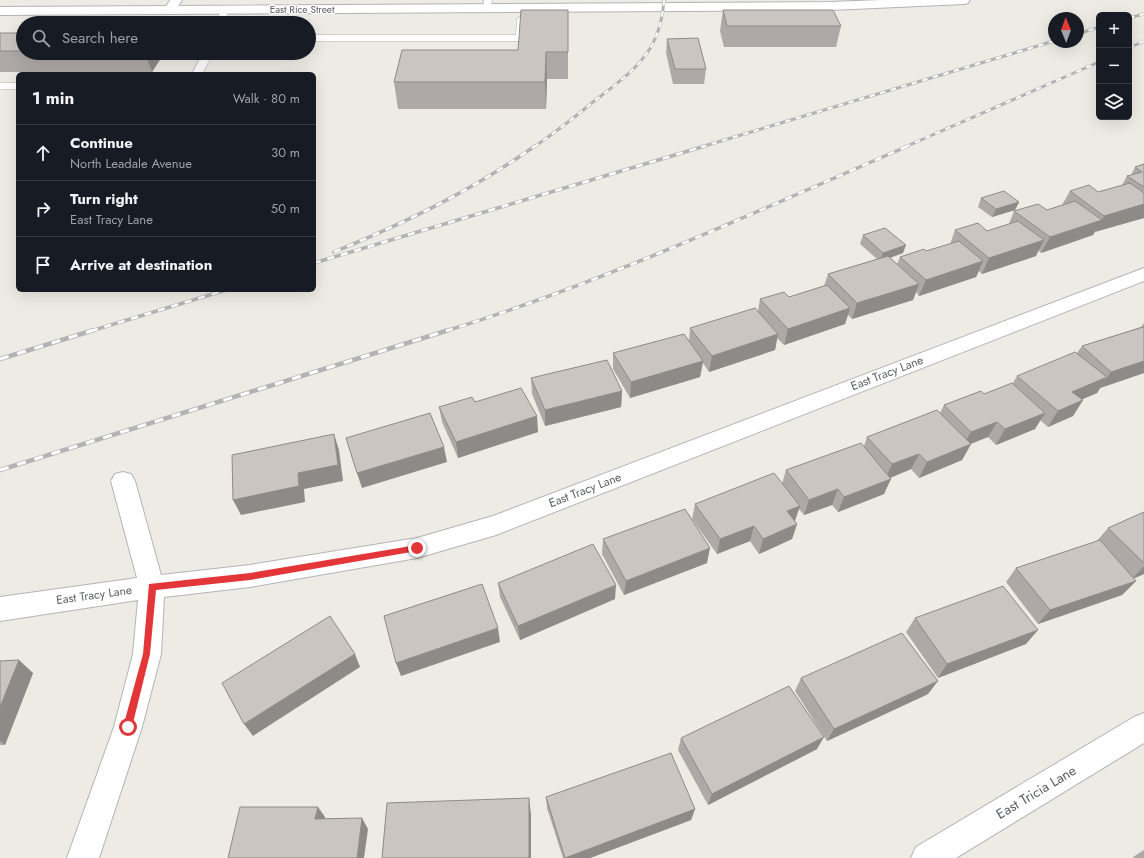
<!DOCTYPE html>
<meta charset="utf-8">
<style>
body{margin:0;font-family:Jost,sans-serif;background:#242831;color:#f1f3f6}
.controls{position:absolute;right:12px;top:12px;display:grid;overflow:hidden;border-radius:6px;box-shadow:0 4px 16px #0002}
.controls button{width:36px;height:36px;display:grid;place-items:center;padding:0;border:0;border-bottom:1px solid #363941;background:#171b24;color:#f1f3f6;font:20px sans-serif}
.compass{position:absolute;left:1048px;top:12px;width:36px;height:36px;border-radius:50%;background:#171b24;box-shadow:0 4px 16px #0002;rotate:359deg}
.stop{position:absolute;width:12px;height:12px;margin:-9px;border:3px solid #e23639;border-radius:50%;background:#fff}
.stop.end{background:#e23639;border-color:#fff;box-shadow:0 1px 4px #0008}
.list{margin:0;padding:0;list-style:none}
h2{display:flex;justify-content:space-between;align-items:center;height:52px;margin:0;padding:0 16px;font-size:17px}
h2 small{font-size:13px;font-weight:400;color:#9ea1a6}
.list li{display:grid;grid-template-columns:26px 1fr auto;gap:12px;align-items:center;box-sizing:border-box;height:56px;padding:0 16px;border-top:1px solid #363941}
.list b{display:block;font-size:15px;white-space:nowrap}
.list p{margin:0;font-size:13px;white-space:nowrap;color:#9ea1a6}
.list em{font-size:13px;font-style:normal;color:#9ea1a6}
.icon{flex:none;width:22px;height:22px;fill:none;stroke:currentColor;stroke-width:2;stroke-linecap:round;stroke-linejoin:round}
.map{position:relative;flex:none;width:1144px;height:858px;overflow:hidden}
.search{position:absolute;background:#171b24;box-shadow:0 4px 16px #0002;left:16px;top:16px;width:300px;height:44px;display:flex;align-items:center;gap:10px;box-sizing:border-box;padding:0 14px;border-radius:22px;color:#9ea1a6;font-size:15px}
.panel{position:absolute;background:#171b24;box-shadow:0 4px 16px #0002;left:16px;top:72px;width:300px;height:220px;border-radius:6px}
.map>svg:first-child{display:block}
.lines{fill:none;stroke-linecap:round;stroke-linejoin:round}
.lane-casing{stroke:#b1b5b8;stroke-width:1}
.street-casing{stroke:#b1b5b8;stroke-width:2}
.secondary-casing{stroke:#b0b4b8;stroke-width:2}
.lane{fill:#fff;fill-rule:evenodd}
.street{fill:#fff;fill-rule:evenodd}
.secondary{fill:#fff;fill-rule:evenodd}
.rail-far2-casing{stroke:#b2b3b4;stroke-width:3}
.rail-far1-casing{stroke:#b2b3b4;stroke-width:3.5}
.rail-casing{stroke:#b2b3b4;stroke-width:4.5}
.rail-far2{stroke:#fff;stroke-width:2;stroke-dasharray:5.5;stroke-linecap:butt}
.rail-far1{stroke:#fff;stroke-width:2.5;stroke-dasharray:7;stroke-linecap:butt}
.rail{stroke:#fff;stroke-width:3;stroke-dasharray:9;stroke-linecap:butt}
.wall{fill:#aea9a6}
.shaded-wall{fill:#8d8a87}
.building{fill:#cac5c1;stroke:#8d8a87}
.route{fill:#e23639}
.labels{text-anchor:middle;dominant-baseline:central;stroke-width:3;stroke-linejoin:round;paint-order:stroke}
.far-street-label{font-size:10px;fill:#5c6064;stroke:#fff}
.street-label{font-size:12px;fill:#5c6064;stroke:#fff}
.near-street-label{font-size:14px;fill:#5c6064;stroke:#fff}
</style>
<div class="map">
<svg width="1144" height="858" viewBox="0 0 1144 858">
<rect width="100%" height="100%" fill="#eeebe4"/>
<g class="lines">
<g class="lane-casing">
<g id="lane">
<polygon points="484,0 492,0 490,10 484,10 483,8"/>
<polygon points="225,7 229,10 224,23 216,23 221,10"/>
<polygon points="521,16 525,19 525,38 520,41 309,41 309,35 516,35 517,19"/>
<polygon points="203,53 213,53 202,74 192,74"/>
<rect x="0" y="83" width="18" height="6"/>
</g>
</g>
<g class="street-casing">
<g id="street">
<polygon points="170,0 182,0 174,13 166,13 164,10"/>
<polygon points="1144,268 1144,281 496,535 417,558 250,587 164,597 161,654 142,727 99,858 67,858 114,727 133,654 138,600 0,621 0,597 137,578 111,481 115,474 123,472 131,474 135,481 161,575 250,565 417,538 493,516"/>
<polygon points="1144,713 1144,743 956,858 911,858 916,847 1134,717"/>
</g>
</g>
<g class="secondary-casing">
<polygon id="secondary" points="881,0 970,0 968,3 964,4 831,10 0,15 0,7 831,2"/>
</g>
<use href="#lane" class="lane"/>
<use href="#street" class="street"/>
<use href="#secondary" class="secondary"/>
<g class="rail-far2-casing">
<g id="rail-far2">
<polyline points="1129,18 1144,14"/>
<polyline points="1078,34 1099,27"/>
<polyline points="1129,48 1144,41"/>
<path d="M534 147C554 133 574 118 593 102 614 86 637 70 651 47 659 33 663 16 664 0"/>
<polyline points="701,147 1054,41"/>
<polyline points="905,147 1099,62"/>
</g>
</g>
<g class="rail-far1-casing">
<g id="rail-far1">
<path d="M334 252C407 222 471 191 535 146"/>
<polyline points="314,263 705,146"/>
<polyline points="91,331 226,290"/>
<path d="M446 331C605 282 755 212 908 146"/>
</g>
</g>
<g class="rail-casing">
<g id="rail">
<polyline points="0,359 94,330"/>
<polyline points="0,470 449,330"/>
</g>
</g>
<use href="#rail-far2" class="rail-far2"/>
<use href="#rail-far1" class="rail-far1"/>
<use href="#rail" class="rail"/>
</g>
<g class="wall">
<polygon points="568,10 568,79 547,79 546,109 398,109 394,82 518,50"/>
<polygon points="723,10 841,26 836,47 724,47 720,31"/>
<polygon points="0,33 23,33 23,53 164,53 164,54 152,72 0,72"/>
<polygon points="667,39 706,69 704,84 673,84 666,53"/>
<polygon points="1144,164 1144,218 1095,231 1093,235 1041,253 1038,250 1036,256 982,274 979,271 976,277 919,296 916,292 913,300 852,319 848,315 845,324 784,345 777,338 775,350 709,372 703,363 700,377 630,398 613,369 613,353 689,341 690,328 758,311 760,299 789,297 824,286 828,274 877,259 860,244 863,235 903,253 890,258 897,264 900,257 926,251 950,244 955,230 987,231 1009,224 1014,211 1047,210 1062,205 1070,191 1098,192 1122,185 1127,176 1131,175 1135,167"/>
<polygon points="981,198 1019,202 1015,210 992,217 978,207"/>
<polygon points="1144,323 1144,373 1100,388 1097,393 1082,399 1083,400 1073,416 1048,427 1040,420 1035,429 996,445 988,437 971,444 962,460 919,478 911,469 890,478 884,494 838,512 832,505 804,515 799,509 794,521 797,524 792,539 759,554 750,541 717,554 692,519 695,504 782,484 786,470 864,446 867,437 940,413 944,405 984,394 1013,383 1017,376 1077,353 1082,346 1141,327"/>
<polygon points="531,378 622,391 621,407 545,426 532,394"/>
<polygon points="475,402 538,432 458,458 442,422 439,407"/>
<polygon points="1144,512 1144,574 1133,579 1136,581 1122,595 1038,624 1006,582 1016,568 1096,542 1108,528"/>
<polygon points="603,539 707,563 624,595 602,554"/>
<polygon points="498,583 615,599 520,640 500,597"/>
<polygon points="915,618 1026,644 938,678 906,632"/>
<polygon points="0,661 33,673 5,745 0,745"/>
<polygon points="801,678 928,694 827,741 795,691"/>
<polygon points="681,738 817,749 708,805 678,750"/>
<polygon points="546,797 695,809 691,820 590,858 563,858 547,808"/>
<polygon points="1144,850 1144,858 1134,858 1133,857"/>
</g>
<g class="shaded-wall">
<polygon points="546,52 547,79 546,109 545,82"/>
<polygon points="145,53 164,53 152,72"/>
<polygon points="1019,202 1015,210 992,217 996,209"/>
<polygon points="1144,204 1144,218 1095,232 1104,216"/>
<polygon points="1102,220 1093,235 1041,253 1050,237"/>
<polygon points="1044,240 1036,256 982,274 989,258"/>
<polygon points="906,245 903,253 880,261 883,253"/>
<polygon points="983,261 976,277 919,296 926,280"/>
<polygon points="919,284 913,300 852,319 857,303"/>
<polygon points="850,308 845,324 784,345 788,329"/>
<polygon points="778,334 775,350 709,372 712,356"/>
<polygon points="703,361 700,377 630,398 631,382"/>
<polygon points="1144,361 1144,373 1100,388 1111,372"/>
<polygon points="1107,377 1097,393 1062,408 1072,392"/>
<polygon points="622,391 621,407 545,426 545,410"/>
<polygon points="1083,400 1073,416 1048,427 1058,411"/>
<polygon points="1045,413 1035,429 996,445 1005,429"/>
<polygon points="537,416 538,432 458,458 456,442"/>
<polygon points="997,422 988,437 962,447 971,432"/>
<polygon points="334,434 339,450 343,481 304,489 305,502 241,515 233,500 298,473"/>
<polygon points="971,444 962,460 919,478 927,462"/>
<polygon points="444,447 447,462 362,488 357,473"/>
<polygon points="919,454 911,469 885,480 892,464"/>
<polygon points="891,479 884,494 838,512 844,497"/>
<polygon points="838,489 832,505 804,515 809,500"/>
<polygon points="800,506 795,521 782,526 787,511"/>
<polygon points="797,524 792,539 759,554 763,539"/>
<polygon points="754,526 750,541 717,554 720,539"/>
<polygon points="710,548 707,563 624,595 626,581"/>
<polygon points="1144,566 1144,574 1132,579"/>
<polygon points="1136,581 1122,595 1038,624 1050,610"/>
<polygon points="616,585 615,599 520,640 518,626"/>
<polygon points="498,628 500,642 401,676 396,663"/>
<polygon points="1038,630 1026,644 938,678 947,664"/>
<polygon points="355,654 360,667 253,736 244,724"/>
<polygon points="19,660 33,673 5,745 0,741 0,707"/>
<polygon points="938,681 928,694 827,741 834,729"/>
<polygon points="824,737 817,749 708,805 712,794"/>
<polygon points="529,798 531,814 531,858 529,858"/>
<polygon points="318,807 325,817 322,830 315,819"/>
<polygon points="695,809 691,820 590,858 565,858"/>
<polygon points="362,818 368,829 364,858 357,858"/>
</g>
<g class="building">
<polygon points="521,10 568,10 568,52 546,52 545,82 394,82 402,50 518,50"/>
<polygon points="723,10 833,10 841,26 727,26"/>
<rect x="0" y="33" width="23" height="18"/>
<polygon points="698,38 706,69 675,69 667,39"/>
<polygon points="1144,164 1144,187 1127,176 1142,172 1135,167"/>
<polygon points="1130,183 1144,193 1144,204 1104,216 1070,191 1089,185 1098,192"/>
<polygon points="1004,191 1019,202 996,209 981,198"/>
<polygon points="1075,201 1102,220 1050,237 1014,211 1038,204 1047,210"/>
<polygon points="1018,221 1044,240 989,258 955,230 978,223 987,231"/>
<polygon points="885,228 906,245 883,253 863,235"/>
<polygon points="959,241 983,261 926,280 900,257 924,249 926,251"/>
<polygon points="888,256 919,284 857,303 828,274"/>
<polygon points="827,285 850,308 788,329 760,299 784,292 789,297"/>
<polygon points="755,308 778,334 712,356 690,328"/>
<polygon points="1143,327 1144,328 1144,361 1111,372 1082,346"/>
<polygon points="684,334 703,361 631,382 613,353"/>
<polygon points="1075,352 1107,377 1072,392 1083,400 1058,411 1017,376"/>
<polygon points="607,360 622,391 545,410 531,378"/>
<polygon points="1012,383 1045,413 1005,429 997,422 971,432 944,405 981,391 984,394"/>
<polygon points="521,388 537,416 456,442 439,407 472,397 475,402"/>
<polygon points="937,410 971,444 927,462 919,454 892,464 867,437"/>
<polygon points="430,413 444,447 357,473 346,438"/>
<polygon points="334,434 338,465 298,473 299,486 233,500 232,455"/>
<polygon points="861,443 891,479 844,497 838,489 809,500 786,470"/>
<polygon points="774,473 800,506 787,511 797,524 763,539 754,526 720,539 695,504"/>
<polygon points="685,509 710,548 626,581 603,539"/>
<polygon points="1144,512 1144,563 1108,528"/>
<polygon points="1100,540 1136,581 1050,610 1016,568"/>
<polygon points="593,544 616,585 518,626 498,583"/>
<polygon points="482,584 498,628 396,663 384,616"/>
<polygon points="1003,586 1038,630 947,664 915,618"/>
<polygon points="330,616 355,654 244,724 222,683"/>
<polygon points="902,633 938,681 834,729 801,678"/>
<polygon points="19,660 0,707 0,661"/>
<polygon points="789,686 824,737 712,794 681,738"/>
<polygon points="671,753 695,809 565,858 546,797"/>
<polygon points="529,798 529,858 382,858 387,803"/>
<polygon points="240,807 318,807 315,819 362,818 357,858 228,858"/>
</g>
<polygon class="route" points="417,545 421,548 417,551 250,580 156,590 150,654 132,727 130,730 128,731 125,730 123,727 143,654 149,584 250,573"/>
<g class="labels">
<g class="far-street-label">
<text x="302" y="9">East Rice Street</text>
</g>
<g class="street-label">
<text transform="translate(887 373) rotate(-21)">East Tracy Lane</text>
<text transform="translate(585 490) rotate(-21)">East Tracy Lane</text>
<text transform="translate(94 595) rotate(-8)">East Tracy Lane</text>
</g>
<g class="near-street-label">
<text transform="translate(1036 792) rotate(-31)">East Tricia Lane</text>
</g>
</g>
</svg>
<div class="controls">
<button>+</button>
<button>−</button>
<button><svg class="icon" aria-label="layers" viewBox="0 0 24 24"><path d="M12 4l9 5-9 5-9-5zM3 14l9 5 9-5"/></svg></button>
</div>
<svg class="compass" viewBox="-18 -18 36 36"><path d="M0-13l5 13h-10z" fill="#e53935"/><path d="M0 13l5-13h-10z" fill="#9ea1a6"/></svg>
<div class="stop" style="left:128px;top:727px"></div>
<div class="stop end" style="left:417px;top:548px"></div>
<div class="search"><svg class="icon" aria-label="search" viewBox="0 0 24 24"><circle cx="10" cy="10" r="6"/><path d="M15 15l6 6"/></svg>Search here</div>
<section class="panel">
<h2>1 min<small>Walk · 80 m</small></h2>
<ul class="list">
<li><svg class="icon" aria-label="ahead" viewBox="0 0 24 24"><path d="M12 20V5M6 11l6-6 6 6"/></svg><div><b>Continue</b><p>North Leadale Avenue</p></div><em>30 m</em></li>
<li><svg class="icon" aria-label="right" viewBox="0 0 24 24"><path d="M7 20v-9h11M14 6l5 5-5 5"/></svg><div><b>Turn right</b><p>East Tracy Lane</p></div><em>50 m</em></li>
<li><svg class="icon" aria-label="arrive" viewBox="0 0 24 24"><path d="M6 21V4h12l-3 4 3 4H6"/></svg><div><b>Arrive at destination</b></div></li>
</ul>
</section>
</div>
